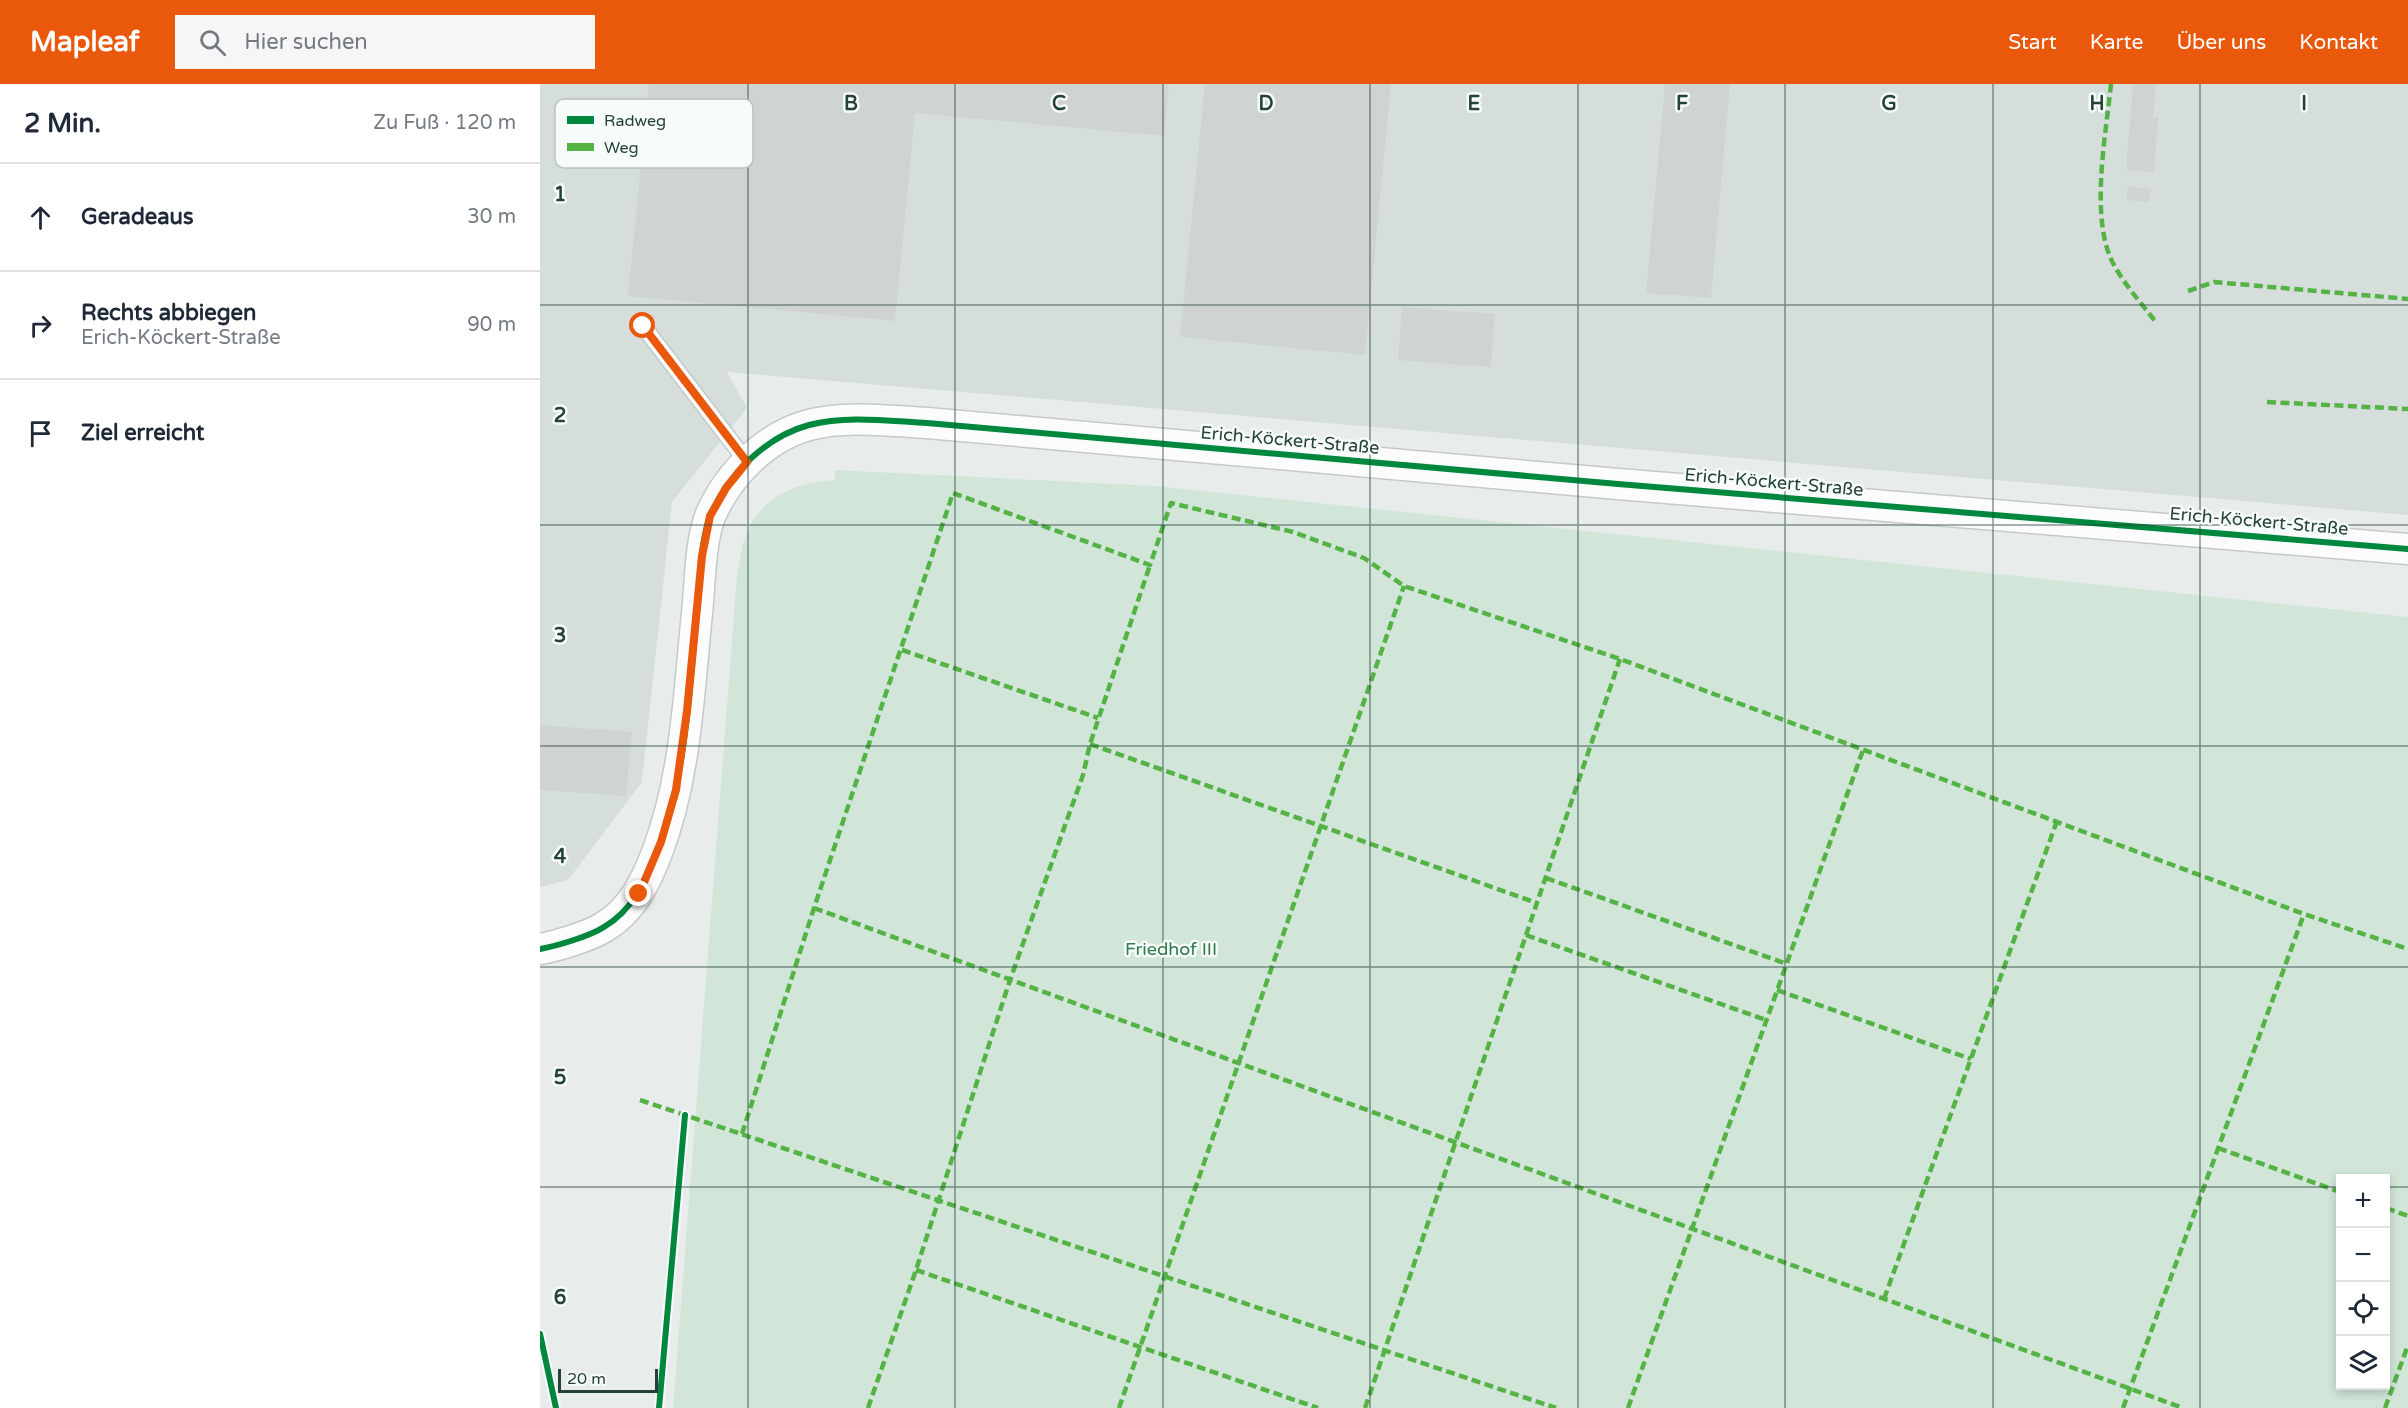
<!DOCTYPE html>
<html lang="de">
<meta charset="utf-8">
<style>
body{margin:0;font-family:"Varela Round",sans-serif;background:#f6f6f7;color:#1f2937}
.controls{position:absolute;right:18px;bottom:18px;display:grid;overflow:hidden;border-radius:0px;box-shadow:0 3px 9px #0003}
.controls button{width:54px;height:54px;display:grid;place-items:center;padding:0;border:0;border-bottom:2px solid #e0e1e3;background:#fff;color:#1f2937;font:30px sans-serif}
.scale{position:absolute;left:18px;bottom:15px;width:100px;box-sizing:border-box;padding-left:6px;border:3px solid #24423a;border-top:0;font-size:16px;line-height:21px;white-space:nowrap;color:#24423a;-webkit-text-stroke:4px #f7fbf9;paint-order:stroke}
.stop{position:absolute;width:18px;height:18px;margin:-14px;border:4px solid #ea580c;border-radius:50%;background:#fff}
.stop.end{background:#ea580c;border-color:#fff;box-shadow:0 2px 6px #0008}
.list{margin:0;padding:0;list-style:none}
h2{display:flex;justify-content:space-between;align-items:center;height:78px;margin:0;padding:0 24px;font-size:26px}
h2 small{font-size:20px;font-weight:400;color:#747a83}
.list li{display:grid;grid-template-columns:39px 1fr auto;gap:18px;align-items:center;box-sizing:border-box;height:108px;padding:0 24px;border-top:2px solid #e0e1e3}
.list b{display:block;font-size:22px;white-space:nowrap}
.list p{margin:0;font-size:20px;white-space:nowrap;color:#747a83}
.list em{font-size:20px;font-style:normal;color:#747a83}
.icon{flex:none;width:33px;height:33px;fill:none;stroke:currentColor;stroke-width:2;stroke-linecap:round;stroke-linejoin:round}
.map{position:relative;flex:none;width:1868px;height:1324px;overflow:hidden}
header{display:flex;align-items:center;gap:36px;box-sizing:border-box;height:84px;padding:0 30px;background:#ea580c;color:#fff}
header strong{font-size:28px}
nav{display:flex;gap:33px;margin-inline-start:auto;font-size:21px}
.search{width:420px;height:54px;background:#f6f6f7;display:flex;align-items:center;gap:15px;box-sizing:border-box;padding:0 21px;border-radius:0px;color:#747a83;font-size:22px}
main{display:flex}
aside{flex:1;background:#fff}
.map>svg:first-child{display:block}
.built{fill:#d6dedb}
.green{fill:#d1e6d8;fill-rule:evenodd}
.building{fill:#cfd4d2}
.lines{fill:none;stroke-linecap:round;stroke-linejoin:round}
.service-casing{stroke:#c5cac8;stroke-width:18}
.minor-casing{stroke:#c5cac8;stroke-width:33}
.service{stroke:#fcfcfc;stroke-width:15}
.minor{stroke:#fcfcfc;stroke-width:30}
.quiet{stroke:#55b346;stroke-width:4.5;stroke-dasharray:9 4.5;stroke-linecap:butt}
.cycleway-casing{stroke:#f7fbf9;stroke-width:10}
.cycleway{stroke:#00873e;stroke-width:6}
.route{stroke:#ea580c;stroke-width:8}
.grid{fill:none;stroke:#24423a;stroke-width:1.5;stroke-opacity:0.55}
.labels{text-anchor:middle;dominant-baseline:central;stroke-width:5;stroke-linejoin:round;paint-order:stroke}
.street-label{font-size:18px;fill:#24423a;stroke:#f7fbf9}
.park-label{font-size:18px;fill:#2d7a4b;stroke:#f7fbf9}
.key{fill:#f7fbf9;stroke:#b8c4c0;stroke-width:1.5}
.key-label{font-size:16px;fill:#24423a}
.grid-label{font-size:20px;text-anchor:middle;font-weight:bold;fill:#24423a;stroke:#f7fbf9;stroke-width:5;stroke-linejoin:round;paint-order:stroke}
</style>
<header>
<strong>Mapleaf</strong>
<div class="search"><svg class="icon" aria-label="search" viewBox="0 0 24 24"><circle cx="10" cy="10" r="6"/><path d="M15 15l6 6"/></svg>Hier suchen</div>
<nav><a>Start</a><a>Karte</a><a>Über uns</a><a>Kontakt</a></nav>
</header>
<main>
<aside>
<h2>2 Min.<small>Zu Fuß · 120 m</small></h2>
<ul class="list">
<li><svg class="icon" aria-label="ahead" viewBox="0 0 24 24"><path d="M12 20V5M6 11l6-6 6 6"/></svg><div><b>Geradeaus</b></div><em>30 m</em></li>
<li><svg class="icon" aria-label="right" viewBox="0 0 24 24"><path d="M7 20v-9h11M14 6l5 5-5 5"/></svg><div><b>Rechts abbiegen</b><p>Erich-Köckert-Straße</p></div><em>90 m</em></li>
<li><svg class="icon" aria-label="arrive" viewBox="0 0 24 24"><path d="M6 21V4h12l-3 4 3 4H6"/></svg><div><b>Ziel erreicht</b></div></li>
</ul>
</aside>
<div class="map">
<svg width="1868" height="1324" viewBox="0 0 1868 1324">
<rect width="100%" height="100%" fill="#e8edeb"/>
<polygon class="built" points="0,0 1868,0 1868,431 187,288 207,324 132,418 102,698 28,796 0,803"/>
<path class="green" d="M295 386 616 402 1868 533V1324H133L197 491C200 478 201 462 207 449 223 411 256 399 295 396ZM1800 1094H1846V1302H1800Z"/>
<g class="building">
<polygon points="109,0 629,0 624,52 375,29 355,237 88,212"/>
<polygon points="665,0 851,0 825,271 640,253"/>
<polygon points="1125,0 1190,0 1171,214 1106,209"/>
<polygon points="1593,0 1616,0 1613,34 1618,34 1614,88 1586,86"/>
<polygon points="1588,103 1611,105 1609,118 1586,116"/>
<polygon points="862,223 955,230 951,283 858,276"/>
<polygon points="0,641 92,648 86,712 0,706"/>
</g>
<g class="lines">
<g class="service-casing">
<polyline id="service" points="103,242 207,378"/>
</g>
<g class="minor-casing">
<path id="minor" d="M0 865C17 862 50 852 64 843 93 826 107 795 118 766 146 691 149 608 157 529 160 501 160 456 171 430 189 390 225 353 269 341 306 331 349 337 387 339L1078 400 1868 465"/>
</g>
<use href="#service" class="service"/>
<use href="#minor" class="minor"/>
<g class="quiet">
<path d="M1571 0C1566 51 1549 136 1574 181 1585 201 1601 219 1615 237"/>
<polyline points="1648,207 1674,198 1868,215"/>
<polyline points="1727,318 1868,325"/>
<polyline points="362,566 558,634"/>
<polyline points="550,660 997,819"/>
<polyline points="1006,794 1247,880"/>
<polyline points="274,824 1643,1324"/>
<polyline points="986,851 1226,936"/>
<polyline points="1237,906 1431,975"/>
<polyline points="100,1016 1016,1324"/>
<polyline points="202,1050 274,824 413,409 610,481 631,419 753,448 824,474 864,502 1080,575 1764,830 1868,865"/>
<polyline points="1678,1064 1800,1108"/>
<polyline points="1846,1124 1868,1132"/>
<polyline points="376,1186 778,1324"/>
<polyline points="1344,1215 1517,737"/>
<polyline points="328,1324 376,1186 470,896 543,691 550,660 610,481"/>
<polyline points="579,1324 864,502"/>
<polyline points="825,1324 1080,575"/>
<polyline points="1088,1324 1323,666"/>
<polyline points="1583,1324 1764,830"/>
<polyline points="1845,1324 1868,1261"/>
</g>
<g class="cycleway-casing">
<g id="cycleway">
<path d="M0 865C17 862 50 852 64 843 93 826 107 795 118 766 146 691 149 608 157 529 160 501 160 456 171 430 189 390 225 353 269 341 306 331 349 337 387 339L1078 400 1868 465"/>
<polyline points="0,1250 16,1324"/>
<polyline points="119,1324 145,1031"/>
</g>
</g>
<use href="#cycleway" class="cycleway"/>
</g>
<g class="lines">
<polyline class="route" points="99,810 121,758 136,706 147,627 162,472 170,432 186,404 207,378 103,242"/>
</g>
<path class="grid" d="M208 0V1324M415 0V1324M623 0V1324M830 0V1324M1038 0V1324M1245 0V1324M1453 0V1324M1660 0V1324M0 221H1868M0 441H1868M0 662H1868M0 883H1868M0 1103H1800M1846 1103H1868"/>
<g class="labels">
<g class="street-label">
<text transform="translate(750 356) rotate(5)">Erich-Köckert-Straße</text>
<text transform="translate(1234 398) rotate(5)">Erich-Köckert-Straße</text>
<text transform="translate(1719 437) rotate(5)">Erich-Köckert-Straße</text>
</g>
<g class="park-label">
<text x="631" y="865">Friedhof III</text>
</g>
</g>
<rect x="15" y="15" width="198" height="69" rx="9" class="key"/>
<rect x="27" y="32" width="27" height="8" fill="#00873e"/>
<rect x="27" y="59" width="27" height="8" fill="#55b346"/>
<g class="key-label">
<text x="64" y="42">Radweg</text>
<text x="64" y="69">Weg</text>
</g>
<g class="grid-label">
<text x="311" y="26">B</text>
<text x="519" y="26">C</text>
<text x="726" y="26">D</text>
<text x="934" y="26">E</text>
<text x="1142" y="26">F</text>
<text x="1349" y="26">G</text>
<text x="1557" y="26">H</text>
<text x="1764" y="26">I</text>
<text x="20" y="117">1</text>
<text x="20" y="338">2</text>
<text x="20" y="558">3</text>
<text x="20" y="779">4</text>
<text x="20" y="1000">5</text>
<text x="20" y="1220">6</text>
</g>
</svg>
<div class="controls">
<button>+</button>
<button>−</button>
<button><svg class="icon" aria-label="locate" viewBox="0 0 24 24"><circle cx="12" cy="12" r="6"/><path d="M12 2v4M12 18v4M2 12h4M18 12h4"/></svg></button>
<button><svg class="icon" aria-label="layers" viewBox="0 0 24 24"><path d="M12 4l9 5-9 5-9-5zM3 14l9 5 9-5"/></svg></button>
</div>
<div class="scale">20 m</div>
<div class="stop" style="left:103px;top:242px"></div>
<div class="stop end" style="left:99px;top:810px"></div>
</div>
</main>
